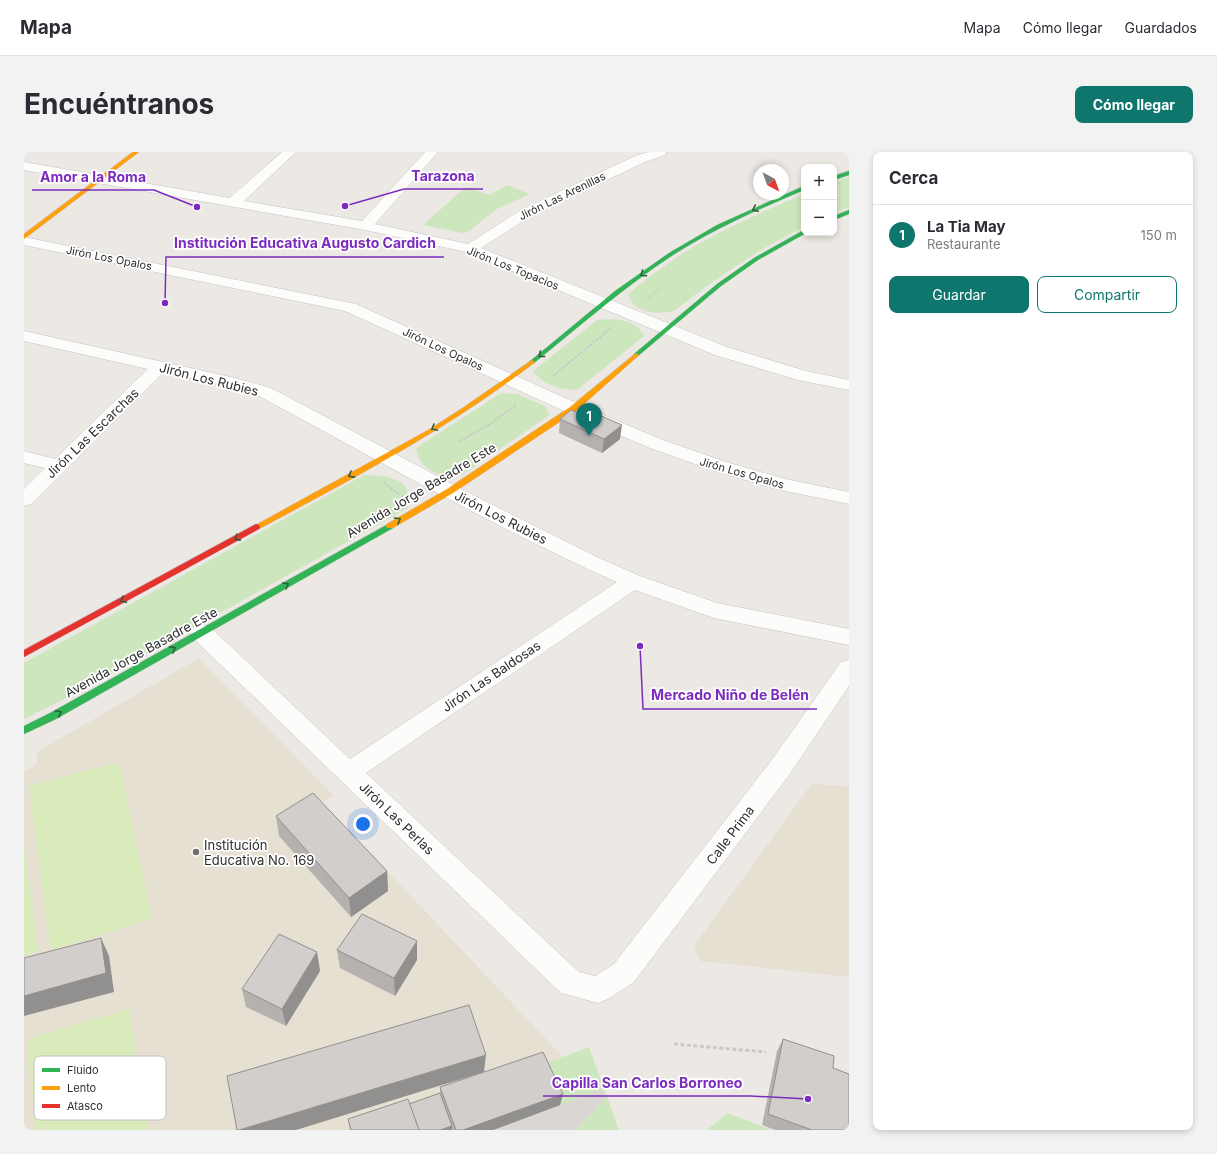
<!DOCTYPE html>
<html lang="es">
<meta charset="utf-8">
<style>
body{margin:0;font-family:Inter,sans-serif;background:#f2f2f3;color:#2b2b33}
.controls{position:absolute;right:12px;top:12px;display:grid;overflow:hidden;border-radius:8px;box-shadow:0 2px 6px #0003}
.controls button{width:36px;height:36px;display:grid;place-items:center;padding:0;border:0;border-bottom:1px solid #e1e1e2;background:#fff;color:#2b2b33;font:20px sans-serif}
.compass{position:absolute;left:729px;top:12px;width:36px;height:36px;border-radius:50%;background:#fff;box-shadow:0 2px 6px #0003;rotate:139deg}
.you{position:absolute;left:339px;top:672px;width:14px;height:14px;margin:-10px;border:3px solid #fff;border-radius:50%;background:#1a73e8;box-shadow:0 0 0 6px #1a73e833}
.badge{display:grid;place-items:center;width:26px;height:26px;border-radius:50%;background:#0f766e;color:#fff;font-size:13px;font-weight:700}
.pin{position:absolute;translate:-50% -33px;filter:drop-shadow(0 1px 2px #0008)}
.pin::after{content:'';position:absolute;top:21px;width:14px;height:12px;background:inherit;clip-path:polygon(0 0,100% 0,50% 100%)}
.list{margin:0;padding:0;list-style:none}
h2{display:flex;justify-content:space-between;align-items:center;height:52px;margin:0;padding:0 16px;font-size:17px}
h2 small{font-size:13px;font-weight:400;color:#7c7c81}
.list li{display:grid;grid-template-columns:26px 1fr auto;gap:12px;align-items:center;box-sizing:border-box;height:60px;padding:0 16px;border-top:1px solid #e1e1e2}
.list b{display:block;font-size:15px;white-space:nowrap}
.list p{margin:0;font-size:13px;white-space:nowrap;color:#7c7c81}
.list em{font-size:13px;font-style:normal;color:#7c7c81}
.actions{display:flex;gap:8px;padding:12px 16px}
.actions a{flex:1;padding:9px 0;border:1px solid #0f766e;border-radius:8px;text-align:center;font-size:14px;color:#0f766e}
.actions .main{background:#0f766e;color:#fff}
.map{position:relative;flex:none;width:825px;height:978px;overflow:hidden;border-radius:8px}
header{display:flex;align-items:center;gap:24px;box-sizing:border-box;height:56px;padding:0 20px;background:#fff;border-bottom:1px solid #e1e1e2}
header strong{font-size:19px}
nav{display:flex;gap:22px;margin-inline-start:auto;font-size:14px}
.intro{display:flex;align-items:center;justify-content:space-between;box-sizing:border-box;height:96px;padding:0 24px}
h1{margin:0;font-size:28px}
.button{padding:10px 18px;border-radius:8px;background:#0f766e;color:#fff;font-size:14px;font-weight:700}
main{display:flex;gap:24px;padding:0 24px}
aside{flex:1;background:#fff;border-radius:8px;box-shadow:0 2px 6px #0003}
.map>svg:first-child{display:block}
.education{fill:#e6e0d3}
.green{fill:#cee6be}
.pitch{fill:#d9eabb}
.plaza{fill:#dad6d2}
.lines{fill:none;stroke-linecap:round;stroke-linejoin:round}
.street-casing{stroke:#c5c4c5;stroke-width:1}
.fast-casing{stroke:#c5c4c5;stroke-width:1}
.slow-casing{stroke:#c5c4c5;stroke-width:1}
.jam-casing{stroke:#c5c4c5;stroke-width:1}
.path-far2{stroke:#c9c9c8;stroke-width:1.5;stroke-dasharray:2 1.5;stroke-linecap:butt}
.path-far1{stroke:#c9c9c8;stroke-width:2;stroke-dasharray:2.5 1.5;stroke-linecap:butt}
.path{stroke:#c9c9c8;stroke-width:3;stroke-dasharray:4 2.5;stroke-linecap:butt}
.street{fill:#fcfcfb;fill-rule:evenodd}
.fast{fill:#30b455;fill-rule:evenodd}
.slow{fill:#ff9f0a;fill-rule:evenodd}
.jam{fill:#e5322d;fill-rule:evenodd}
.wall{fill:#b4b1af}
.shaded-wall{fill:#92908e}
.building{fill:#d1cecb;stroke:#92908e}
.oneway{stroke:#2f5d3c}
.poi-dot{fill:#706f6e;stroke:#fff;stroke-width:1.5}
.labels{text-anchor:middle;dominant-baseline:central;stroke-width:3.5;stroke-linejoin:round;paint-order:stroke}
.far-street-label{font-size:11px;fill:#2e2e2e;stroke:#fff}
.street-label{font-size:13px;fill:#2e2e2e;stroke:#fff}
.poi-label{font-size:13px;fill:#2e2e2e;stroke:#fff;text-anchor:start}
.key{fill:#fff;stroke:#c0c0c0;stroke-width:1}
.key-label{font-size:11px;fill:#2e2e2e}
.leader{fill:none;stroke:#7b2cbf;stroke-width:1.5}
.callout-dot{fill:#7b2cbf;stroke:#fff;stroke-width:1.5}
.callout-label{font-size:14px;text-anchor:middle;font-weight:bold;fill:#7b2cbf;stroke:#fff;stroke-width:3.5;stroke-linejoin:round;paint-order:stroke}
</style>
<header>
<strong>Mapa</strong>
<nav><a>Mapa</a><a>Cómo llegar</a><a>Guardados</a></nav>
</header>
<div class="intro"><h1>Encuéntranos</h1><a class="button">Cómo llegar</a></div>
<main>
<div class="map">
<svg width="825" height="978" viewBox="0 0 825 978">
<rect width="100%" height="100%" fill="#ece8e4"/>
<g class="education">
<polygon points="175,506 309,643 299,651 539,905 325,978 0,978 0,620 13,612 13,600"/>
<polygon points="788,631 825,635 825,825 676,809 670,794"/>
</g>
<g class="green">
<polygon points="825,25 825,55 810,61 810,30"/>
<polygon points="483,33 506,42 473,57 445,79 439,81 399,73 442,35 465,43"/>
<path d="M780 42V75C733 98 691 127 650 159 633 163 609 161 604 142 627 123 651 105 678 90 711 71 746 57 780 42Z"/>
<path d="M588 167C603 169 613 170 620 184L553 238C535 237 521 234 509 219L573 168Z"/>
<polygon points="477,241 493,242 521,254 526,263 438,323 415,323 400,314 394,305 392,296"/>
<path d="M340 323C355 324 382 323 384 343 385 347 384 352 384 356L60 537 0 567V511Z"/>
<polygon points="565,895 595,978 325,978 539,905"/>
<polygon points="703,961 748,978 683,978"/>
</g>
<g class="pitch">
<polygon points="95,610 128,767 27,798 5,634"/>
<polygon points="0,692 14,799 0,804"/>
<polygon points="105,857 124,978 11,978 3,887"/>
</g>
<polygon class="plaza" points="578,937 581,947 551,978 469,978"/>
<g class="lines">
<g class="street-casing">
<g id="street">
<polygon points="258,0 272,0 220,49 338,69 401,0 414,0 351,72 444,92 497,58 611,4 624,0 642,0 641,3 621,10 507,64 457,96 703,195 782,219 825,228 825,238 774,228 691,203 442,100 341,78 0,18 0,10 206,46"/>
<polygon points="0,85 332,152 577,262 639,288 702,310 761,327 825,340 825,352 752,337 688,318 626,296 564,270 321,159 0,93"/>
<path d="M0 179 211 226 247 236 447 342 573 405 616 424 693 451 825 477V493L690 466 611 438 342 621 555 820 571 824 590 812 747 609 817 510 825 508V534L765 623 610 830 584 847 574 851 537 841 170 487 167 481 170 475 178 473 186 475 326 607 593 430C471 376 352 307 235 244L207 235 140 220 7 352 0 354V337L21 316 0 311V299L31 307 124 217 0 189Z"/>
</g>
</g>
<g class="fast-casing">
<g id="fast">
<polygon points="825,19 825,23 810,28 810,24"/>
<path d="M780 34V38C735 57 690 77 649 103 600 135 556 174 510 211L508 212 505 210 591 139 645 101 693 73Z"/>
<polygon points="825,58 825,62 810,68 810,64"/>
<polygon points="780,78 780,81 782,81 734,108 697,134 614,204 610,204 610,202 693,132 730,106"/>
<polygon points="366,371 369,372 370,374 369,376 32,567 0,582 0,574 26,561"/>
</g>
</g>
<g class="slow-casing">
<g id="slow">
<polygon points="109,0 115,0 0,87 0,82"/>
<polygon points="612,201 615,203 614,204 552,259 429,341 369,376 363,376 362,374 363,372 423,337 546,255"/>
<path d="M508 208 511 210 510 211C424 277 330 326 235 377H229L228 375 406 277 440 255Z"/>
</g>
</g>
<g class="jam-casing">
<polygon id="jam" points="232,372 235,373 236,375 235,377 0,505 0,498"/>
</g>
<polyline class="path-far2" points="623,147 638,135"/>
<g class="path-far1">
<polyline points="529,224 587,176"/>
<polyline points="436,289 466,272 492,253"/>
<polyline points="360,331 375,342"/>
</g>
<polyline class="path" points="650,892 742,900"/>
<use href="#street" class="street"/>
<use href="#fast" class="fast"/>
<use href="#slow" class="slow"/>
<use href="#jam" class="jam"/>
</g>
<g class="wall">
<polygon points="554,261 596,287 578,301 535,281 536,267"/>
<polygon points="252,664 363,719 364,739 327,765 255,684"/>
<polygon points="313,798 393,808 371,844 316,816"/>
<polygon points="293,800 296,819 262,874 222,855 218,837"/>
<polygon points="759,887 809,916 825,978 751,978 738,973 753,899"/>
<polygon points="416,935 539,942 536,953 469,978 326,978 324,967 385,952 416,941"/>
</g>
<g class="shaded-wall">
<polygon points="598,273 596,287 578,301 580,287"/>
<polygon points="363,719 364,739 327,765 325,746"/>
<polygon points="77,786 85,804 90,840 0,864 0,844"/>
<polygon points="393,789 393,808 371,844 370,826"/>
<polygon points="293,800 296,819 262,874 258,857"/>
<polygon points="462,903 460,920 272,978 215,978"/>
<polygon points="539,942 536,953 469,978 439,978"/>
<polygon points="428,974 428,978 416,978"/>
</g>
<g class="building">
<polygon points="547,258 554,261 566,259 598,273 580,287 536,267"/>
<polygon points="289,641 363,719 325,746 252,664"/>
<polygon points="338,762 393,789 370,826 313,798"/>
<polygon points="255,782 293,800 258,857 218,837"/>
<polygon points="77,786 82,821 0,844 0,806"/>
<polygon points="445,853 462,903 215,978 213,978 203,924"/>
<polygon points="759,887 810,904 809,916 825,922 825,978 788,978 744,962"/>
<polygon points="519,900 539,942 439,978 432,978 416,935"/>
<polygon points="416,941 428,974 416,978 395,978 385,952"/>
<polygon points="384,947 395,978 327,978 324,967"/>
</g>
<defs><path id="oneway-chevron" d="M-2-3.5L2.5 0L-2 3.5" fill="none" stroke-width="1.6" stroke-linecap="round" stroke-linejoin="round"/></defs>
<g class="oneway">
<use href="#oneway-chevron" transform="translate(731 57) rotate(154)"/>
<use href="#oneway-chevron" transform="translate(619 122) rotate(145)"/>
<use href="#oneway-chevron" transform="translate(517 203) rotate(142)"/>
<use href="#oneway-chevron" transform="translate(410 276) rotate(150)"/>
<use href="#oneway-chevron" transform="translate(327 323) rotate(151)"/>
<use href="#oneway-chevron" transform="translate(374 368) rotate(-30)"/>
<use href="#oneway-chevron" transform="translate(213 386) rotate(151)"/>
<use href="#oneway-chevron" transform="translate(262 433) rotate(-30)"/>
<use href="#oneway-chevron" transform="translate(99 448) rotate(151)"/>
<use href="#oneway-chevron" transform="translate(149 497) rotate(-29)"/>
<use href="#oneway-chevron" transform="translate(35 561) rotate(-29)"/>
</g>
<circle class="poi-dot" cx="172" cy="700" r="4"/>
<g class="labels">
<g class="far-street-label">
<text transform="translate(538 44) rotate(-26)">Jirón Las Arenillas</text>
<text transform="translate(85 106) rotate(11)">Jirón Los Opalos</text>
<text transform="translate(489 116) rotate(22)">Jirón Los Topacios</text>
<text transform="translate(419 197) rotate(25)">Jirón Los Opalos</text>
<text transform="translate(718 321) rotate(16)">Jirón Los Opalos</text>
</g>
<g class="street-label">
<text transform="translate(185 227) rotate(14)">Jirón Los Rubies</text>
<text transform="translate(68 281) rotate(-44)">Jirón Las Escarchas</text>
<text transform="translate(397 338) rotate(-31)">Avenida Jorge Basadre Este</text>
<text transform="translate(477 365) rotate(27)">Jirón Los Rubies</text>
<text transform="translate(117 500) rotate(-29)">Avenida Jorge Basadre Este</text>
<text transform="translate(467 524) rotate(-34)">Jirón Las Baldosas</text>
<text transform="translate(373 666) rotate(44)">Jirón Las Perlas</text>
<text transform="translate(706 683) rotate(-53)">Calle Prima</text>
</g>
<g class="poi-label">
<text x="180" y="693">Institución<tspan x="180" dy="15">Educativa No. 169</tspan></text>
</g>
</g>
<rect x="10" y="904" width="132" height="64" rx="6" class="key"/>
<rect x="18" y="916" width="18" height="4" fill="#30b455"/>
<rect x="18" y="934" width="18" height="4" fill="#ff9f0a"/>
<rect x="18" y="952" width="18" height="4" fill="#e5322d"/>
<g class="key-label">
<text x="43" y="922">Fluido</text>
<text x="43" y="940">Lento</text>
<text x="43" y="958">Atasco</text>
</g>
<path class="leader" d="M321 54L380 37H459M173 55L130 38H8M141 151L142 105H420M616 494L619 557H793M784 947L726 944H519"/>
<g class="callout-dot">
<circle cx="321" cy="54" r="4"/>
<circle cx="173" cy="55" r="4"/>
<circle cx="141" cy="151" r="4"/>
<circle cx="616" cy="494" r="4"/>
<circle cx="784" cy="947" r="4"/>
</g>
<g class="callout-label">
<text x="419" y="29">Tarazona</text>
<text x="69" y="30">Amor a la Roma</text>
<text x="281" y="96">Institución Educativa Augusto Cardich</text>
<text x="706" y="548">Mercado Niño de Belén</text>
<text x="623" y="936">Capilla San Carlos Borroneo</text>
</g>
</svg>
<div class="controls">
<button>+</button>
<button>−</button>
</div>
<svg class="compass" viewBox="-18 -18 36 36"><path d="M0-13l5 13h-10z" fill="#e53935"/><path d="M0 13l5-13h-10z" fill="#7c7c81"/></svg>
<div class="you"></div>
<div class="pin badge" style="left:565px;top:284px">1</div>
</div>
<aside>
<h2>Cerca<small></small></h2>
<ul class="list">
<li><span class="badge">1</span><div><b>La Tia May</b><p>Restaurante</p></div><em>150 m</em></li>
</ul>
<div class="actions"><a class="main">Guardar</a><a>Compartir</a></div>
</aside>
</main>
